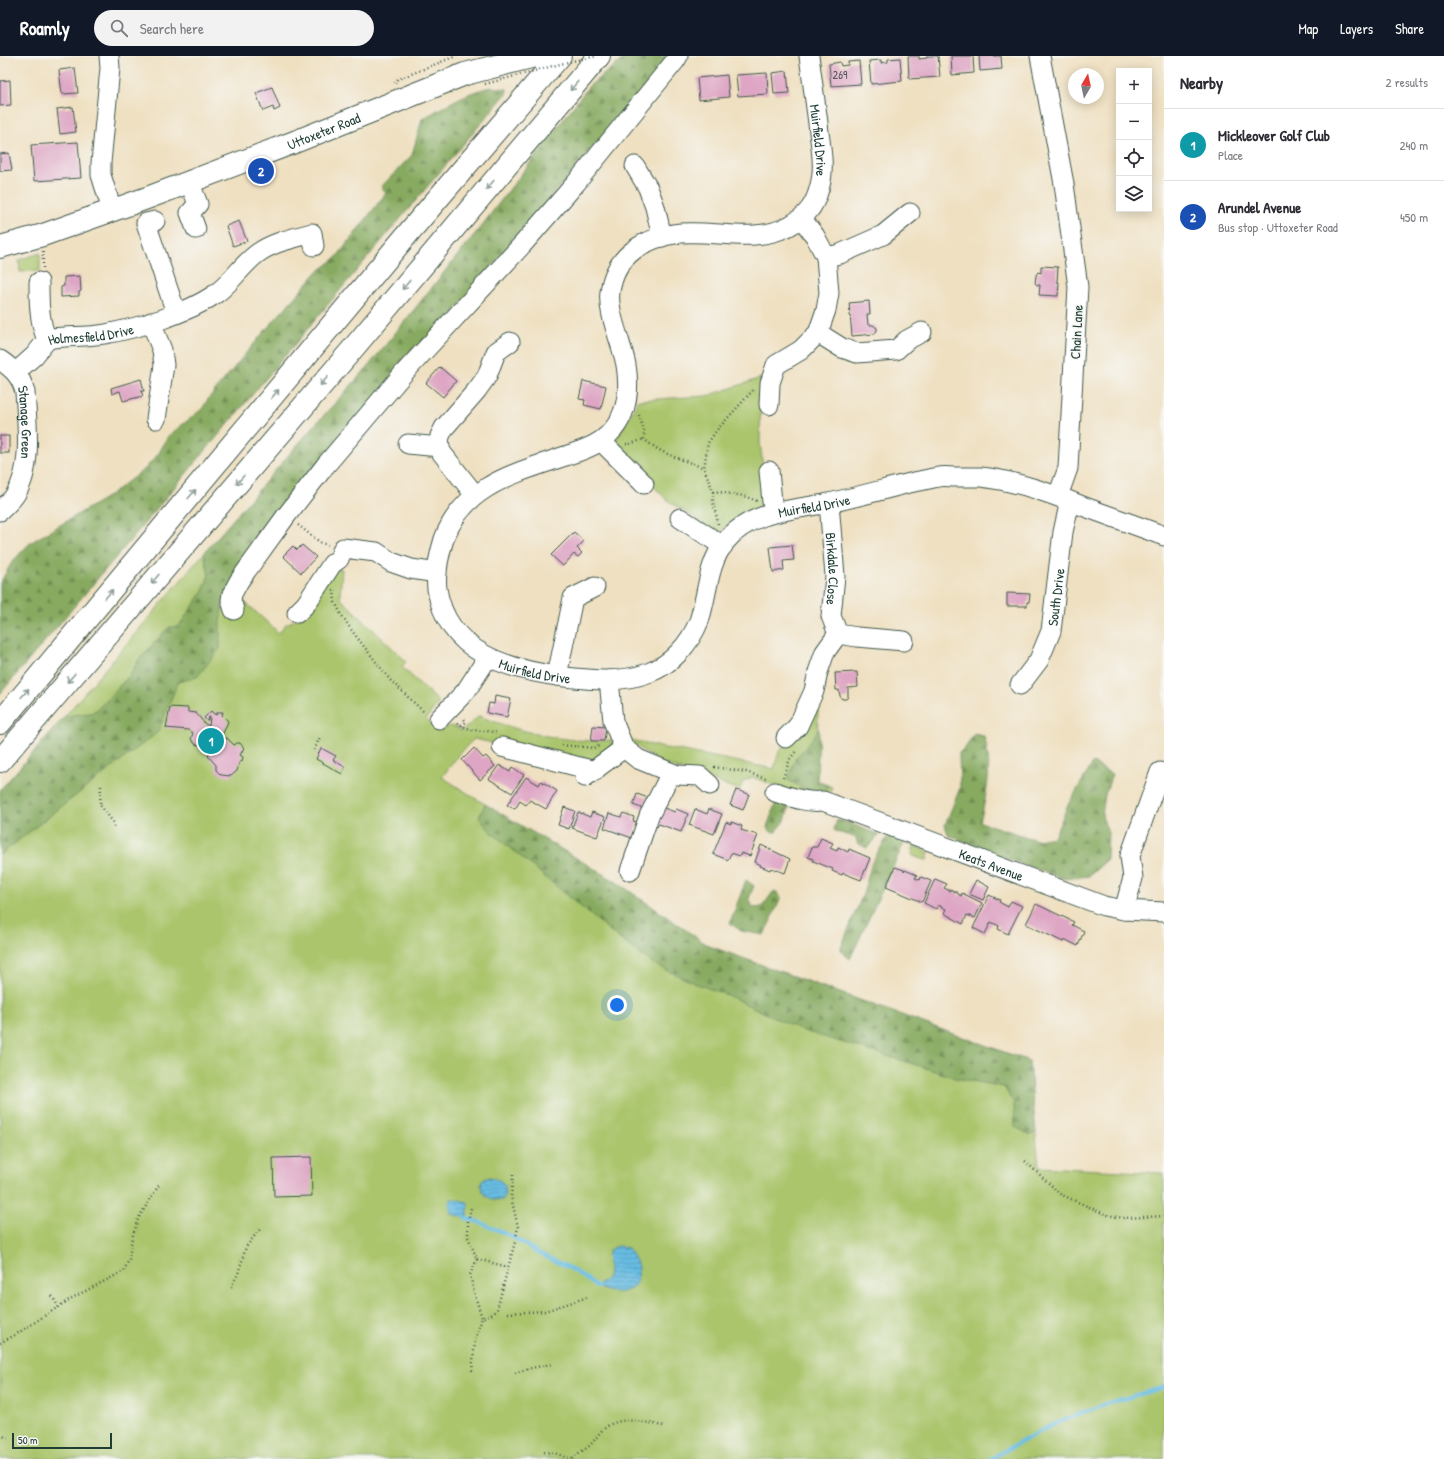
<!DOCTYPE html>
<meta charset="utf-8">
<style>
body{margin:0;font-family:"Patrick Hand",sans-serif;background:#f2f2f3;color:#2b2b33}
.controls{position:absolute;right:12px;top:12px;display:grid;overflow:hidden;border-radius:0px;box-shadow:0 2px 10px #0003}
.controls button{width:36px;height:36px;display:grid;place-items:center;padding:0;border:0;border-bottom:1px solid #e1e1e2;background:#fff;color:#2b2b33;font:20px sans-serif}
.compass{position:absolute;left:1068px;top:12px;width:36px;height:36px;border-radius:50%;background:#fff;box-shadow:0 2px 10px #0003;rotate:9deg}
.scale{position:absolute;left:12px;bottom:10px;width:100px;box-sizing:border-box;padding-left:4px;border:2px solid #1f3d34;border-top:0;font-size:11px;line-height:14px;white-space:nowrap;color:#1f3d34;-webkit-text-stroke:3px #f6f6f2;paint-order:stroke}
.you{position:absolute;left:617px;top:949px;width:14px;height:14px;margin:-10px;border:3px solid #fff;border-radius:50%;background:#1a73e8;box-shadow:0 0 0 6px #1a73e833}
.badge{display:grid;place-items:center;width:26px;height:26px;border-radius:50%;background:#111827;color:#fff;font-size:13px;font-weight:700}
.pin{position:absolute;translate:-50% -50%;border:2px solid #fff;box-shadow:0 1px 4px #0006}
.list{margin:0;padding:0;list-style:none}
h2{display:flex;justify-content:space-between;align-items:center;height:52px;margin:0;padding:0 16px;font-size:17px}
h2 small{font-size:13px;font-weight:400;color:#7c7c81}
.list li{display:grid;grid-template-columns:26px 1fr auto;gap:12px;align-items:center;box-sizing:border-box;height:72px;padding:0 16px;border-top:1px solid #e1e1e2}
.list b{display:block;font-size:15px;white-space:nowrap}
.list p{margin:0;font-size:13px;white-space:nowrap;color:#7c7c81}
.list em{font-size:13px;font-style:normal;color:#7c7c81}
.icon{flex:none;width:22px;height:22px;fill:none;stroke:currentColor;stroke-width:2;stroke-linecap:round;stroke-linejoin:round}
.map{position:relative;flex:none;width:1164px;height:1403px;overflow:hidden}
header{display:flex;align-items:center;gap:24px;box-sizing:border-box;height:56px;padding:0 20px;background:#111827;color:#fff}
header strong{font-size:19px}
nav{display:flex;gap:22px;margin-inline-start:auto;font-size:14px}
.search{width:280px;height:36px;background:#f2f2f3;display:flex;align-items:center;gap:10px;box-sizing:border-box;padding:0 14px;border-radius:22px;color:#7c7c81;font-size:15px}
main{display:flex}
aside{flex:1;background:#fff}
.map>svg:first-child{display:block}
.green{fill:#aac56c;stroke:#648150}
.forest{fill:url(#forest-firs);stroke:#53744a}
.water{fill:url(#water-rules);stroke:#447d8c}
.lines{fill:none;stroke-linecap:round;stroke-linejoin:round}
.stream{stroke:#68bde4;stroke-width:4}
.building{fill:#dea6c4}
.minor-casing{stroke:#3e5549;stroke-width:21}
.major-casing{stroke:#3e5549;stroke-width:24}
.highway-casing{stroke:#3e5549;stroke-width:24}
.path{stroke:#3e5549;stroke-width:2.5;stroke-dasharray:1 3;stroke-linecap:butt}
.minor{stroke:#fff;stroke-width:19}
.major{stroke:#fff;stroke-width:22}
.highway{stroke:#fff;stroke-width:22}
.path-bridge{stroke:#3e5549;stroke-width:2.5;stroke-dasharray:1 3;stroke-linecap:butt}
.oneway{stroke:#8f9e9a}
.labels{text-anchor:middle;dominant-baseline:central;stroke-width:3;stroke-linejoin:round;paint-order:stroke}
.number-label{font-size:12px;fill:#4f5758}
.street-label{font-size:14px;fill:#1f3d34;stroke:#f6f6f2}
</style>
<header>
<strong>Roamly</strong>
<div class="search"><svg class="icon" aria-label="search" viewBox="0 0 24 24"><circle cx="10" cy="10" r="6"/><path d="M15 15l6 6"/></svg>Search here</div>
<nav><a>Map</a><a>Layers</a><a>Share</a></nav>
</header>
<main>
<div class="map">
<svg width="1164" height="1403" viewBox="0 0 1164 1403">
<defs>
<pattern id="forest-firs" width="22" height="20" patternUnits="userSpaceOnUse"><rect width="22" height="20" fill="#87aa60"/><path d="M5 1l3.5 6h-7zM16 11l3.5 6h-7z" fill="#6e8c50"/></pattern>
<pattern id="water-rules" width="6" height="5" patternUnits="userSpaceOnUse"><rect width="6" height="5" fill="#68bde4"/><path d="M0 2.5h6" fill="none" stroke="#559bba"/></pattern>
</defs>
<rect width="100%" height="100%" fill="#f6f6f2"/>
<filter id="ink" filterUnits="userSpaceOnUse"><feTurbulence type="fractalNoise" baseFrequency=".025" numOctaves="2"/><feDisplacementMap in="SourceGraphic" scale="8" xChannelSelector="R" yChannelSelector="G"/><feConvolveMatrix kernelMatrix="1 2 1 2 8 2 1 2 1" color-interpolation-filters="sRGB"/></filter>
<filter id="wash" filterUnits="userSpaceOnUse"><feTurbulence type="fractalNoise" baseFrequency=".012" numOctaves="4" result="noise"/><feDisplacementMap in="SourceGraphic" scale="16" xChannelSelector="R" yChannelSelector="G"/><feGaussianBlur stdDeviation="0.9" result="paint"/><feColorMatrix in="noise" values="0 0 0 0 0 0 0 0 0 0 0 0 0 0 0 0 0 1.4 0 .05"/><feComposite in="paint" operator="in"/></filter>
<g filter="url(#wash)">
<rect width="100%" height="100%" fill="#efe0c1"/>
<g class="green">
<polygon points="40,197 40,215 20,216 19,204"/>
<polygon points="761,322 760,387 768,449 737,464 720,475 719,478 667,444 612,389 616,384 639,344 707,340"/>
<polygon points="204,497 209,519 203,536 178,572 169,571 138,605 131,618 98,653 91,657 65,660"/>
<path d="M333 513H342L340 542 406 605 402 611 439 646 426 663 440 675C450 669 451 668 462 675L479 660C521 676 567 688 612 684V692L590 708 474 683 460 697 442 721 709 890 1029 1005 1039 1111 1164 1117V1403H0V794L57 754 105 716 185 590 237 539 279 577 286 568 304 560Z"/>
<polygon points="818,648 817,725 832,731 829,739 784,733 752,721 744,725 740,733 734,732 660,707 627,683 660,691 689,696 774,713 779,695 800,677"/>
<polygon points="914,790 929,796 927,804 924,804 913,800 912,798"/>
</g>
<g class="forest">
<polygon points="627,0 671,0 482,222 225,539 220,565 220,592 197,621 178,626 158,676 57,754 0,799 0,734 65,660 91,657 98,653 131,618 138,605 169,571 178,571 203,536 209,519 204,497 312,372 367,312 483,168 589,30"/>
<path d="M492 31 507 33 506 38C336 237 170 439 0 638V527L12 506 30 487 107 441 145 413 159 397 168 380 202 353 208 343 263 277 317 216 336 202 386 137 381 131 412 99 422 63C444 51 467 35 492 31Z"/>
<polygon points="819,673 817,725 828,730 826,738 815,739 788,724 795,703 806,691"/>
<path d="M974 678 984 680C993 710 987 736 980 766L1037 784 1054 781 1069 747 1093 707 1112 718 1105 739 1102 760 1108 777 1107 804 1089 820 1065 823 993 798 948 779 945 769 960 732 959 697 966 691Z"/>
<polygon points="777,743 790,747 785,765 776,776 771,776 767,771"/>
<polygon points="485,748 615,825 709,890 1029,1005 1036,1077 1031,1079 1015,1071 1014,1047 1004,1031 955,1022 920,1010 801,974 727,939 694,927 652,907 621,884 491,776 479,761"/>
<polygon points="837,763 880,779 867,792 857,787 856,781 840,777 834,774"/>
<polygon points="888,780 905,785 850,903 840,894 863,838 872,806"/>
<polygon points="746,824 754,830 749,842 753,852 762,851 773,836 777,836 781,842 764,879 741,875 730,867"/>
</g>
<g class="water">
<path d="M490 1121 501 1125 505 1129V1138L503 1144C490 1145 478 1138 482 1124Z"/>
<polygon points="451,1143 454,1143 467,1146 469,1151 466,1162 451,1158 449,1147"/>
<path d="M618 1190 628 1192C632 1198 638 1206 638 1214 641 1238 614 1241 598 1231 600 1226 605 1226 607 1222 614 1212 598 1195 618 1190Z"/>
</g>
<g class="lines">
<g class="stream">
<polyline points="466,1162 479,1166 511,1180 540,1198 570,1212 598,1231"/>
<polyline points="990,1403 1050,1370 1102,1349 1164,1331"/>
</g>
</g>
<g id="blocks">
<g class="building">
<polygon points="908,0 919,0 919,3 927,2 927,0 938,0 940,21 909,23"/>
<polygon points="951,0 973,0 974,17 952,19"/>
<polygon points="979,0 1001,0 1002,13 980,15"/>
<polygon points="900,2 902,25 871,28 869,5 881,4 881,7 888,6 888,3"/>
<polygon points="859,5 861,28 831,30 829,8 840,6 841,10 848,9 848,6"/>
<polygon points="75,12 78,37 62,38 59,14"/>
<polygon points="787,15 789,37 774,38 772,17"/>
<polygon points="767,17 768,38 738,40 736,19"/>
<polygon points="727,19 729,41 699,44 697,22"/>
<polygon points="10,24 11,49 0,50 0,25"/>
<polygon points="272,31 280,52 274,55 273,51 263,55 256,37"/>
<polygon points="73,51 76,76 60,78 57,53"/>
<polygon points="78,86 81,122 34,125 31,89"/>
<polygon points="9,97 12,114 0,115 0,98"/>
<polygon points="239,165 247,185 233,190 226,170"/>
<polygon points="1041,210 1058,211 1057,226 1059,226 1058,240 1039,239 1040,229 1037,229 1035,227 1036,219 1038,216 1041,217"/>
<polygon points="80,220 81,235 79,236 79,240 61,241 61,231 64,230 64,221"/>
<polygon points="869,245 870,258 867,258 868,269 873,269 877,272 877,274 875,278 852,280 849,247"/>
<polygon points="440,311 456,325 443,341 426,327"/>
<polygon points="141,323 144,335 141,335 143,340 123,345 120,335 112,338 111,332"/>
<polygon points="583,325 606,330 601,353 584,349 585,344 579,343"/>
<rect x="0" y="380" width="9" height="17"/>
<polygon points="574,476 584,485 577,492 582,497 578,501 574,498 563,510 551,499"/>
<polygon points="302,489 316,501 301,517 283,500 293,490 297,494"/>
<polygon points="792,489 794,504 783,505 784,514 773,516 770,491"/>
<polygon points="1007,537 1030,538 1029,546 1027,546 1027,550 1007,550"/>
<polygon points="857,616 858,631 848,632 848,641 846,643 842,643 840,640 839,634 836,634 835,617"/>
<polygon points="495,640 511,643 507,661 487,657 489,647 494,648"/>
<polygon points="170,651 188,652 188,656 196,657 205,668 209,670 210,661 209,661 207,665 204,662 211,655 214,658 217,659 217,656 223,656 222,659 228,665 226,671 222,679 226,683 227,682 234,689 237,687 240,687 244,692 240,699 243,701 242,705 239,707 237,715 231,720 221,719 216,714 216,709 208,700 210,698 199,689 195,688 191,683 193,677 188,674 166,672"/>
<polygon points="593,670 606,671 604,685 591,685"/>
<polygon points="321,692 336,700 333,704 345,711 342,718 316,703"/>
<polygon points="474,692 483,702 486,700 495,710 480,724 462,704"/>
<polygon points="499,709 510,716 512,711 524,719 512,737 489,723"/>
<polygon points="526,721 539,729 541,725 557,735 546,753 530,744 526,749 520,745 515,753 507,749"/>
<polygon points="736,734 749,738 743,754 730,749"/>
<polygon points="637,738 648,742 644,753 633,749"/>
<polygon points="658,750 675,756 676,753 688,758 681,776 659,768 657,771 651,768"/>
<polygon points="564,751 575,755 569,773 558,769"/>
<polygon points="695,753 707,758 709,753 722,758 714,778 689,769"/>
<polygon points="578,756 590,761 592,756 605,761 597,781 572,772"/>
<polygon points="609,757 621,761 623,757 634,761 633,765 638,766 632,782 604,772"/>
<polygon points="726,766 731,768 731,766 742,770 741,774 758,779 750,800 741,797 740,800 731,797 728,804 713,798"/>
<polygon points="821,782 833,787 830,792 837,795 838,791 848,796 849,793 870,802 861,824 843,817 842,819 832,815 833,813 813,805 813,803 808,801 812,791 817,791"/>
<polygon points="761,789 790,803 785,817 771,812 770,814 760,810 761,809 755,806"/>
<polygon points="895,811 904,814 904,816 905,814 917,819 915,822 920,824 921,821 931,825 922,846 886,831"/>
<polygon points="935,823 947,828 944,832 950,835 950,833 958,837 958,838 961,840 962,837 982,847 975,862 967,859 963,868 944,857 946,853 938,849 936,853 924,847"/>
<polygon points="976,824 989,831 983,844 969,838"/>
<polygon points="989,839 1000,844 999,846 1008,851 1011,845 1022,850 1008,878 998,873 999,870 991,866 985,878 973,872"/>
<polygon points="1036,848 1074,866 1072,869 1084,875 1078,890 1066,884 1063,886 1026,868"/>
<polygon points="311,1101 312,1140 274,1141 273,1102"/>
</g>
</g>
</g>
<g filter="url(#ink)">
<use href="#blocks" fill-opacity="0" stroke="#3e5549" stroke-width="1"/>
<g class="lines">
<g class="minor-casing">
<g id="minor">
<polyline points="109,0 110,12 101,107 101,119 112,154"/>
<path id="s1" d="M809 0C812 22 815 44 818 67 820 89 826 111 819 133 814 152 805 161 789 170 754 188 718 174 681 177 646 181 615 198 610 236 607 257 622 287 626 309 630 334 628 360 608 379 598 389 584 394 571 398 521 416 464 427 444 483 439 499 435 516 437 533 447 597 509 614 565 621 592 624 621 627 648 617 671 609 690 588 699 565 708 538 707 509 725 486 749 456 789 454 824 448 854 442 884 433 914 426 922 425 931 422 939 421 944 420 950 421 955 421 964 421 972 421 981 421 1017 425 1052 438 1085 451 1112 461 1138 470 1164 480"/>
<polyline points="1040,0 1064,128 1078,231 1068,412 1058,440"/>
<polyline points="635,110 648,132 655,151 662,181"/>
<polyline points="189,125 198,148 190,157 196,173"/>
<polyline points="155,165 146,167 176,257"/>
<polyline points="826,201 840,198 883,179 910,157"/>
<path d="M39 226C39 247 39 265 47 284"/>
<polyline points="151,266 162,294 164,309 156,363"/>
<polyline points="818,277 842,292 857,297 896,294 907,284 922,276"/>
<path id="s2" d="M0 304C13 313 21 320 25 336 27 367 33 412 15 439 11 445 5 450 0 455"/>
<path id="s3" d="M16 316 34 300 47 284 53 282C70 280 88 281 105 278 138 272 186 258 214 239 231 228 241 209 258 197 273 186 294 182 312 177L314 190"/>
<polyline points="769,349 770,327 776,309 801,294 818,277 826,254 829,237 826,201 815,180 802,163"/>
<polyline points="601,385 644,428"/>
<polyline points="408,388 440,391"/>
<polyline points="769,415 772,446 774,457"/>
<polyline points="475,439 441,396 439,387 440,380 444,372 477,334 487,320 496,296 510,286"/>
<path id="s4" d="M829 447 835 520 831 560 838 578 857 581 904 585"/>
<polyline points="680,462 723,490"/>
<polyline points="234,554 231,544 232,538 239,525 286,460 325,410 403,318 522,189 576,127 675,5 678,0"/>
<polyline points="297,557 306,548 332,508 339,503 343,492 376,496 391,506 411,513 437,517"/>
<polyline points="557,620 573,542 595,531"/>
<polyline points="609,624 613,665 624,692 638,703 677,719 700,720 710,729"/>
<path id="s5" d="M1020 629 1039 604 1051 575 1063 476 1070 445"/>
<polyline points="439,663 466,635 488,601"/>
<polyline points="786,682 798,670 814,635 818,616 825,596 838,578"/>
<polyline points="502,691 595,715"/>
<polyline points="585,721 624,692"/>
<path id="s6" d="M775 736C791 741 806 747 823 745L1104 850 1124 854 1164 856"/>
<polyline points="630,815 649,760 671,717"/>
<polyline points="1124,854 1133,822 1130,800 1160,716"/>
</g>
</g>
<g class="major-casing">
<g id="major">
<path id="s7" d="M0 191 43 179 147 142 292 87 465 18 535 0"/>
</g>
</g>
<g class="highway-casing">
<g id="highway">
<polyline points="0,667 410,175 560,0"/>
<polyline points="0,705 350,296 599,0"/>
</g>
</g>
<g class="path">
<polyline points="395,27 396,24 456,0"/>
<polyline points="43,212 43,195"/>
<path d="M639 359 644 375V383C662 399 682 403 704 412"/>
<polyline points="626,388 630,388 644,383"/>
<polyline points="713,435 744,440 757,445"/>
<polyline points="718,468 713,446 713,435 704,412 708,387 716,375 754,333"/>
<polyline points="298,469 321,487 328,489"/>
<polyline points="334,534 335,546 341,558 352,575 391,625 425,657"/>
<polyline points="457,667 472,674 496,676"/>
<polyline points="462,670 466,666 463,661"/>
<polyline points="562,689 593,692 599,690"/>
<polyline points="314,694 320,681"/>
<polyline points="714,711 746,716 768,723"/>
<polyline points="783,722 790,703 796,695"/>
<polyline points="101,730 100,749 113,766 114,772"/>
<polyline points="1025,1105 1060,1138 1107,1159 1124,1162 1164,1160"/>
<polyline points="513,1119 511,1141 518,1171 516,1181"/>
<polyline points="469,1161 471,1152"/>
<polyline points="468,1165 468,1181 477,1203 470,1219 474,1236 482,1262"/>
<polyline points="477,1203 504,1210 506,1212"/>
<polyline points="231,1231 238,1218 246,1191 260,1173"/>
<polyline points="52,1240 58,1250"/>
<polyline points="508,1257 545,1255 588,1241"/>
<polyline points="0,1287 15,1279 72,1242 124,1215 129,1203 132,1182 138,1163 159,1129"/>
<polyline points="472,1315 475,1285 482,1262 493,1258 497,1253 515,1186"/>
<polyline points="515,1317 527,1313 551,1308"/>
<polyline points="0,1379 8,1382"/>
<polyline points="544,1396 554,1397 572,1403"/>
<path d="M573 1403C575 1398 586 1394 591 1388 596 1383 599 1376 605 1372 621 1359 644 1366 663 1370"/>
</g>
<use href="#minor" class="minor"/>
<use href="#major" class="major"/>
<use href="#highway" class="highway"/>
<polyline class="path-bridge" points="485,28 568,6 597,0"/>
</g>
<defs><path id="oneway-shaft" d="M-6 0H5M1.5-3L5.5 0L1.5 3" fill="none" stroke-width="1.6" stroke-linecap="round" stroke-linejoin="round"/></defs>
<g class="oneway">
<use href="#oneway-shaft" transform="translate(574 30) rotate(130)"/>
<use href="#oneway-shaft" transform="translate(490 129) rotate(130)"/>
<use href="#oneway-shaft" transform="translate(406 229) rotate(130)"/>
<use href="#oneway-shaft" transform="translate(324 325) rotate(131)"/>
<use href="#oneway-shaft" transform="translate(275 338) rotate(-50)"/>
<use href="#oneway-shaft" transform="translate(240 424) rotate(131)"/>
<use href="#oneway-shaft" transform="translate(192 438) rotate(-50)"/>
<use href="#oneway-shaft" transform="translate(155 523) rotate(131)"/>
<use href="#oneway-shaft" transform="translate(109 538) rotate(-50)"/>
<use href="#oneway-shaft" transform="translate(71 622) rotate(131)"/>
<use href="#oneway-shaft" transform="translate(25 637) rotate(-50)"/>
</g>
</g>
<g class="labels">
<g class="number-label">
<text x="840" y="18">269</text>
</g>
<g class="street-label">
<text stroke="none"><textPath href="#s7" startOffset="344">Uttoxeter Road</textPath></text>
<text stroke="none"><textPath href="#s1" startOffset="85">Muirfield Drive</textPath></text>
<text transform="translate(1076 276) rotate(-87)">Chain Lane</text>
<text stroke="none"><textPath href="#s3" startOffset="89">Holmesfield Drive</textPath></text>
<text stroke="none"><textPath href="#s2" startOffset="72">Stanage Green</textPath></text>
<text stroke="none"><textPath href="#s1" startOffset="1305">Muirfield Drive</textPath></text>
<text stroke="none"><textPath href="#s4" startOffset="66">Birkdale Close</textPath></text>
<text stroke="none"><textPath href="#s5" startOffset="97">South Drive</textPath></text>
<text stroke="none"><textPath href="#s1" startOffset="933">Muirfield Drive</textPath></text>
<text stroke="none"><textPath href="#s6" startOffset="229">Keats Avenue</textPath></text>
</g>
</g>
</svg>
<div class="controls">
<button>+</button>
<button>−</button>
<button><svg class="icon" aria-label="locate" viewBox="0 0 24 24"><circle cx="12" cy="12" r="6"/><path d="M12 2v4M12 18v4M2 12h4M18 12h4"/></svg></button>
<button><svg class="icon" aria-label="layers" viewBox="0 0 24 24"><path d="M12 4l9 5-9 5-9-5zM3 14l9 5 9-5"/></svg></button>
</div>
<svg class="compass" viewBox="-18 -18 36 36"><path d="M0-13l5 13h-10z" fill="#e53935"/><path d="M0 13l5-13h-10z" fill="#7c7c81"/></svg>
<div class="scale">50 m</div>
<div class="you"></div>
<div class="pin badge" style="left:211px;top:685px;background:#0f9aa8">1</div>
<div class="pin badge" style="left:261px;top:115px;background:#1a4fb4">2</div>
</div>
<aside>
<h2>Nearby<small>2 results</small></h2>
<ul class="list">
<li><span class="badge" style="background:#0f9aa8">1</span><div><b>Mickleover Golf Club</b><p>Place</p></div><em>240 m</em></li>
<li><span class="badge" style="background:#1a4fb4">2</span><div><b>Arundel Avenue</b><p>Bus stop · Uttoxeter Road</p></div><em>450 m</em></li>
</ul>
</aside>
</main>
